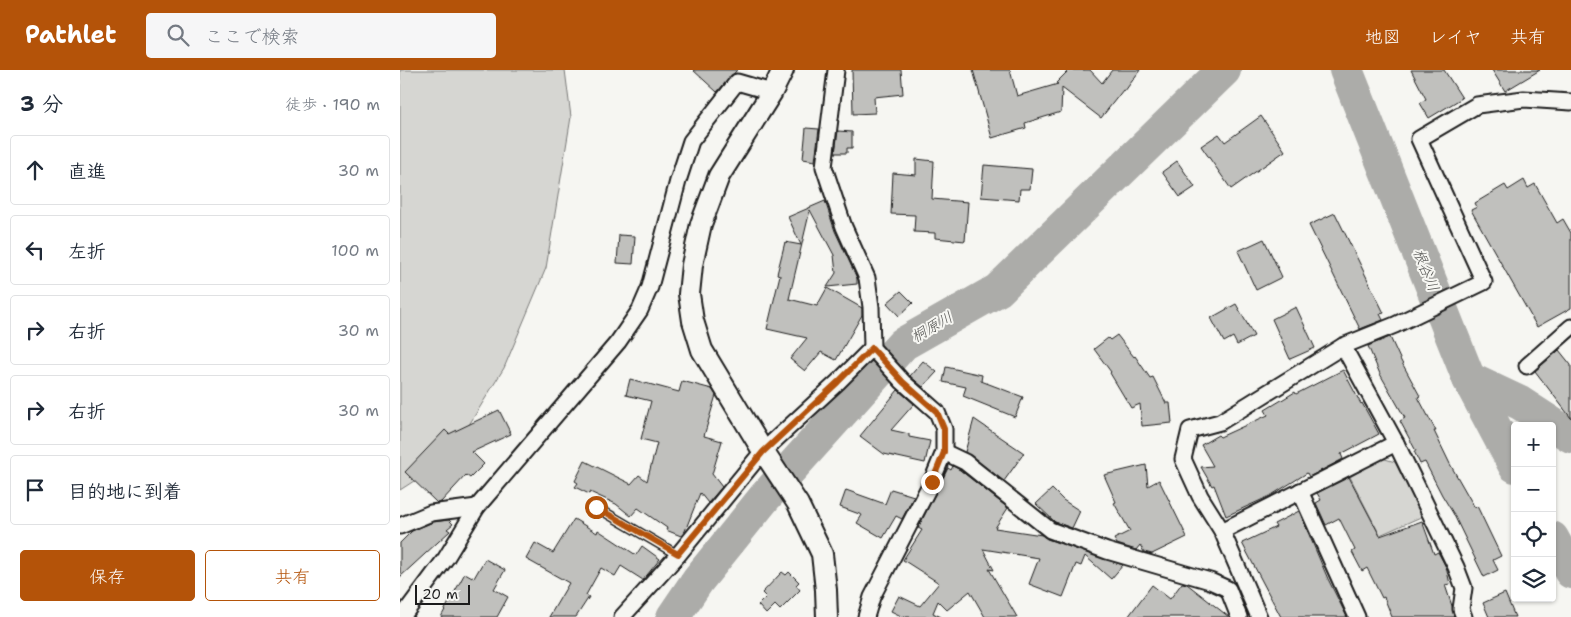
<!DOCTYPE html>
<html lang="ja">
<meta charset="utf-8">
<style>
body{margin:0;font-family:"Shantell Sans","Klee One",sans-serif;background:#f6f6f7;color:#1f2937}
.controls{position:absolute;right:15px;bottom:15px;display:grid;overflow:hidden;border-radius:5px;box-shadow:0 1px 4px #0004}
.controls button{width:45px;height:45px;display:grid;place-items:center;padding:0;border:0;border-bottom:1px solid #e0e1e3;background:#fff;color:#1f2937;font:25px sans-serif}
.scale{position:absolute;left:15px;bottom:12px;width:55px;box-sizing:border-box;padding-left:5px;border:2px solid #1c1c1c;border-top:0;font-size:14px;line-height:18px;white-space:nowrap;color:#1c1c1c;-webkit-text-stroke:4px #f6f6f2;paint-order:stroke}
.stop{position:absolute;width:15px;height:15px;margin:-11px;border:4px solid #b45309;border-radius:50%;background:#fff}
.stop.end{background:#b45309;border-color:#fff;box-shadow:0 1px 5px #0008}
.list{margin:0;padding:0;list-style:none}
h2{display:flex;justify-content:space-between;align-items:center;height:65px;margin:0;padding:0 20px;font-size:21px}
h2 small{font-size:16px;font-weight:400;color:#747a83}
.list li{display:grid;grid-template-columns:32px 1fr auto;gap:15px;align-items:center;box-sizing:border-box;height:70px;margin:0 10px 10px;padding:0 10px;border:1px solid #e0e1e3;border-radius:5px}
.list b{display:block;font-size:19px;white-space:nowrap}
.list em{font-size:16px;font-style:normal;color:#747a83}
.actions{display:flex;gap:10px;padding:15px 20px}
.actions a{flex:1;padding:11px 0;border:1px solid #b45309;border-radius:5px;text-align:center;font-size:18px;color:#b45309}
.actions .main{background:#b45309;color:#fff}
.icon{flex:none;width:28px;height:28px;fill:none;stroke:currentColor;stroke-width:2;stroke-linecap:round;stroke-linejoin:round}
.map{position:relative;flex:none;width:1171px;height:547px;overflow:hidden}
header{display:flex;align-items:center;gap:30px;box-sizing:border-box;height:70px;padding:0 25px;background:#b45309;color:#fff}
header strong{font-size:24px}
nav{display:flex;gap:28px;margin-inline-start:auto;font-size:18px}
.search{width:350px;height:45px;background:#f6f6f7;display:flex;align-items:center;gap:12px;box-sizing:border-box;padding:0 18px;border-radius:5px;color:#747a83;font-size:19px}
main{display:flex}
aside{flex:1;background:#fff}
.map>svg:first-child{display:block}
.green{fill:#d6d6d2;stroke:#797977}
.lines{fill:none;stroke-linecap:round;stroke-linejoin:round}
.river{stroke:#acaca9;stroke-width:34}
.building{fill:#c0c0bd;stroke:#1c1c1c}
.lane-casing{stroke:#1c1c1c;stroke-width:11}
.street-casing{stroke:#1c1c1c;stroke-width:19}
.secondary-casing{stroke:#1c1c1c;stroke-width:24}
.lane{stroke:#f6f6f2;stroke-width:8}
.street{stroke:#f6f6f2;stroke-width:15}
.secondary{stroke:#f6f6f2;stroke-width:20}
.route{stroke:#b45309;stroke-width:6}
.labels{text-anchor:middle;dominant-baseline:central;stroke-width:4;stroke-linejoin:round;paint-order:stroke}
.water-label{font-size:15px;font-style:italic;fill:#565654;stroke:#f6f6f2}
</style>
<header>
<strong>Pathlet</strong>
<div class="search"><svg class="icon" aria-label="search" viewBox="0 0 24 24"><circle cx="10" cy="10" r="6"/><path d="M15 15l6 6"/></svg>ここで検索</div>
<nav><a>地図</a><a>レイヤ</a><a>共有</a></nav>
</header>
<main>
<aside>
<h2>3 分<small>徒歩 · 190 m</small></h2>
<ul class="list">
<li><svg class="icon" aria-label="ahead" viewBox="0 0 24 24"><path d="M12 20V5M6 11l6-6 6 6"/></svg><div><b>直進</b></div><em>30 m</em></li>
<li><svg class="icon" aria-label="left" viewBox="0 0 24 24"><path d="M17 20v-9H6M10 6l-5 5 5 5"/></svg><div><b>左折</b></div><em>100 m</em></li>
<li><svg class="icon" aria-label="right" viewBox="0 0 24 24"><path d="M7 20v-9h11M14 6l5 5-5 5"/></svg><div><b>右折</b></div><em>30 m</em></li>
<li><svg class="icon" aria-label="right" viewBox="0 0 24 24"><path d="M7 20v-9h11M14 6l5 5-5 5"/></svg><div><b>右折</b></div><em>30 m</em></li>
<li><svg class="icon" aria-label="arrive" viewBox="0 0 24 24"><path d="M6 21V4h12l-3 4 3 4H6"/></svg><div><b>目的地に到着</b></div></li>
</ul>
<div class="actions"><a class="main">保存</a><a>共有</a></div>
</aside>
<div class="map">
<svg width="1171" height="547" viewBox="0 0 1171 547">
<rect width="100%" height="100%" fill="#f6f6f2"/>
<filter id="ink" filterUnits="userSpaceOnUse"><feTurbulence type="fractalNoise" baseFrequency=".02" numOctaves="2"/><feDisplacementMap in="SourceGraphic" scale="10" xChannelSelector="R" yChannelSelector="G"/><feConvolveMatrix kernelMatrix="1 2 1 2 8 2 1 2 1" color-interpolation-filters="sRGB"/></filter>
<g filter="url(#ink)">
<g class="green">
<polygon points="0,0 165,0 171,47 146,198 104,298 48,389 0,420"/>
<polygon points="982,388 995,392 1023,446 980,465 950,407"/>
</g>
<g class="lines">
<g class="river">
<polyline points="946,0 1069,309 1115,396"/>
<polyline points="1069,309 1120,333 1171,366"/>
<polyline points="1152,468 1171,502"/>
<polyline points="273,547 298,510 365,427 503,274 598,220 824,0"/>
</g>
</g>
<g class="building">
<polygon points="293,0 337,0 317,22"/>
<polygon points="452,0 501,0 503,24 474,27 475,43 453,44"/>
<polygon points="573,0 610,0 617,26 658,14 656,13 669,0 690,0 702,13 712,0 740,0 725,21 723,20 701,48 662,18 661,42 625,53 626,58 592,68"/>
<polygon points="1011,0 1044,0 1062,28 1029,48 1020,33 1026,29"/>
<polygon points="1092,0 1140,0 1105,21"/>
<polygon points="861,46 885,81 831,119 801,76 819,64 825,72"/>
<polygon points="406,58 419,59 415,91 403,89"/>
<polygon points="438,61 452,62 452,78 447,78 447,83 435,83"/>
<polygon points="516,89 534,91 532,129 568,132 565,171 535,168 535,163 514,162 515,145 491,144 493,103 516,105"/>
<polygon points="777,91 795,117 780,127 762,102"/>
<polygon points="584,95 632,99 630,119 620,119 619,130 581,127"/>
<polygon points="1124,110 1128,118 1135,114 1157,153 1163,149 1171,163 1171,238 1137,257 1071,140 1077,137 1075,133 1105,115 1108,120"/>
<polygon points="425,131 435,161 457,208 457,214 427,217 436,203 434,185 410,140 389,229 417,236 427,218 462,238 462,245 436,290 421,282 405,301 390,289 407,268 367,259 380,205 377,204 385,172 401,175 388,147"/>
<polygon points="935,143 984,243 980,244 983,250 960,259 909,155"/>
<polygon points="219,165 235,166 233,194 217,193"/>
<polygon points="864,169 882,207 856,220 838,181"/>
<polygon points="501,221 513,233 499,246 487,233"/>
<polygon points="836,234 854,266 837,275 833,267 824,272 811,248"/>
<polygon points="896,237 915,278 890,289 872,249"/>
<polygon points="717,265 734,287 735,286 750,308 753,307 766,333 770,333 772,353 742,356 740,334 731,338 710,303 711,302 694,279 708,268 710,270"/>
<polygon points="990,267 1001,291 1020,326 1018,327 1036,361 1034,361 1050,394 1075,438 1077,436 1101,486 1093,490 1098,500 1084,507 1053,443 1042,425 1025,392 1020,394 1014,381 1016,381 1000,351 1005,348 980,304 968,276"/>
<polygon points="1159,280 1171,295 1171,348 1135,301"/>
<polygon points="523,291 537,302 523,317 510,306"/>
<polygon points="546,297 582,305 581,311 623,327 615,347 563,326 566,317 543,312"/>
<polygon points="943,300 961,334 962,333 979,364 941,384 943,389 909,407 907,403 870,426 826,446 814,415 812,416 801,397 813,396 801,375 818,365 820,367 868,345 865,340 895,322 896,324"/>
<polygon points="230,309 279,322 282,311 312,319 316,325 304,366 322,371 312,404 322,417 308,433 300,423 285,461 281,466 266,460 267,458 238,438 231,446 216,434 190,422 189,424 175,417 178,413 175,411 185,391 231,414 239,405 247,411 257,373 241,369 251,331 226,325"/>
<polygon points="498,320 514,334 491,360 509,364 509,367 530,371 525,393 484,384 460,366"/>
<polygon points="99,340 111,364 72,382 84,394 70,408 66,405 41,432 37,433 5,402 45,360 49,364"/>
<polygon points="574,349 624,383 604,411 565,382"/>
<polygon points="746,395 748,416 759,410 787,467 752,484 744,482 740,475 736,480 717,474 714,469 730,461 714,433 716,432 704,405"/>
<polygon points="553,396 560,400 608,438 595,458 642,465 647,469 723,495 711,509 685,486 681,496 676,494 663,527 629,514 639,488 583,479 594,500 589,499 617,547 585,547 570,521 547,540 538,531 533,543 541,547 503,547 491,541 499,526 520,536 539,513 503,490 522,460 518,458 548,398 551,400"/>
<polygon points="949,407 980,466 1022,451 1034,484 1038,482 1046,497 1050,514 1045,515 1052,536 1054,547 992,547 984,527 982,528 967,498 962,501 952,482 955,480 939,448 926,455 916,433 921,430 917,423"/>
<polygon points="491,419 514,426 502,449 496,446 483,468 457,453 462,445 440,437 446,420 485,434"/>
<polygon points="652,419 663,430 680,441 672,458 655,452 636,434"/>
<polygon points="899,441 928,509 947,547 881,547 842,473 876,457 874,454"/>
<polygon points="174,449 197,463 198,460 236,485 242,476 260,489 243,510 221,496 215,506 201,498 186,525 189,527 176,547 149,547 169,513 126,489 135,473 153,483"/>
<polygon points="49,450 53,454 47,459 50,461 0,507 0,473 12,461 33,452"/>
<polygon points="85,489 105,500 94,519 108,527 97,547 41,547 65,503 74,508"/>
<polygon points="382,502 386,505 389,502 399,512 396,515 400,520 380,540 375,535 366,544 358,535 366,527 362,523"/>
<polygon points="782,513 787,514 829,547 728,547 752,515 770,529"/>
<polygon points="1105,523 1115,547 1089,547 1083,533"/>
</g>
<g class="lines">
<g class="lane-casing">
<polyline id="lane" points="196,437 278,485"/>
</g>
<g class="street-casing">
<g id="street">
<polyline points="436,0 424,97 444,157 467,208 471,237 472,278 503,312 537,342 544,359 544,382 532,411 472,527 466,547"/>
<polyline points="943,276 996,373 1056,497 1064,518 1061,539 1064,547"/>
<polyline points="1127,296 1171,257"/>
<polyline points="544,382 565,392 650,460 707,481 810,511 828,519 839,547"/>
<polyline points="900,421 957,547"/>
<polyline points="0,456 31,443 77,437"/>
<polyline points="822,461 996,373"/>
<polyline points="2,547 46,488 77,437 218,272 240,240 250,217 278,111 291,71 337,12 372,22"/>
<polyline points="222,547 278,485 363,381 438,312 472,278"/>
<polyline points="859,547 822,461 800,426 783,389 790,360 820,352 943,276 995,255 1084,212 1019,69 1077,35 1124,29 1171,32"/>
</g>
</g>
<g class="secondary-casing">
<polyline id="secondary" points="383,0 372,22 319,106 301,154 292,195 289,224 293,251 302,280 363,381 398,434 422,484 426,520 427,547"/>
</g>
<use href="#lane" class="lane"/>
<use href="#street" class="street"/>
<use href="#secondary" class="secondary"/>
</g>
</g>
<g class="lines" filter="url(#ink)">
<polyline class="route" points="196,437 278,484 363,382 438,312 472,278 503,312 537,342 544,359 544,382 532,412"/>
</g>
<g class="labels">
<g class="water-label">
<text transform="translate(1026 200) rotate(68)">根谷川</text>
<text transform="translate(532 257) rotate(-30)">桐原川</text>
</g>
</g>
</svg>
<div class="controls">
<button>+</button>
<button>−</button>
<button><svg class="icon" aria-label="locate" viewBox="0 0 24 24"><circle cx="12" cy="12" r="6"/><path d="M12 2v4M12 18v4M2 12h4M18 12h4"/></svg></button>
<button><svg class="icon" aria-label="layers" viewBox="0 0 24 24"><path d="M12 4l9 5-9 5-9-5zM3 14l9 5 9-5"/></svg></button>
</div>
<div class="scale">20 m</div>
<div class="stop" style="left:196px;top:437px"></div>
<div class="stop end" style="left:532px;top:412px"></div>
</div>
</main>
